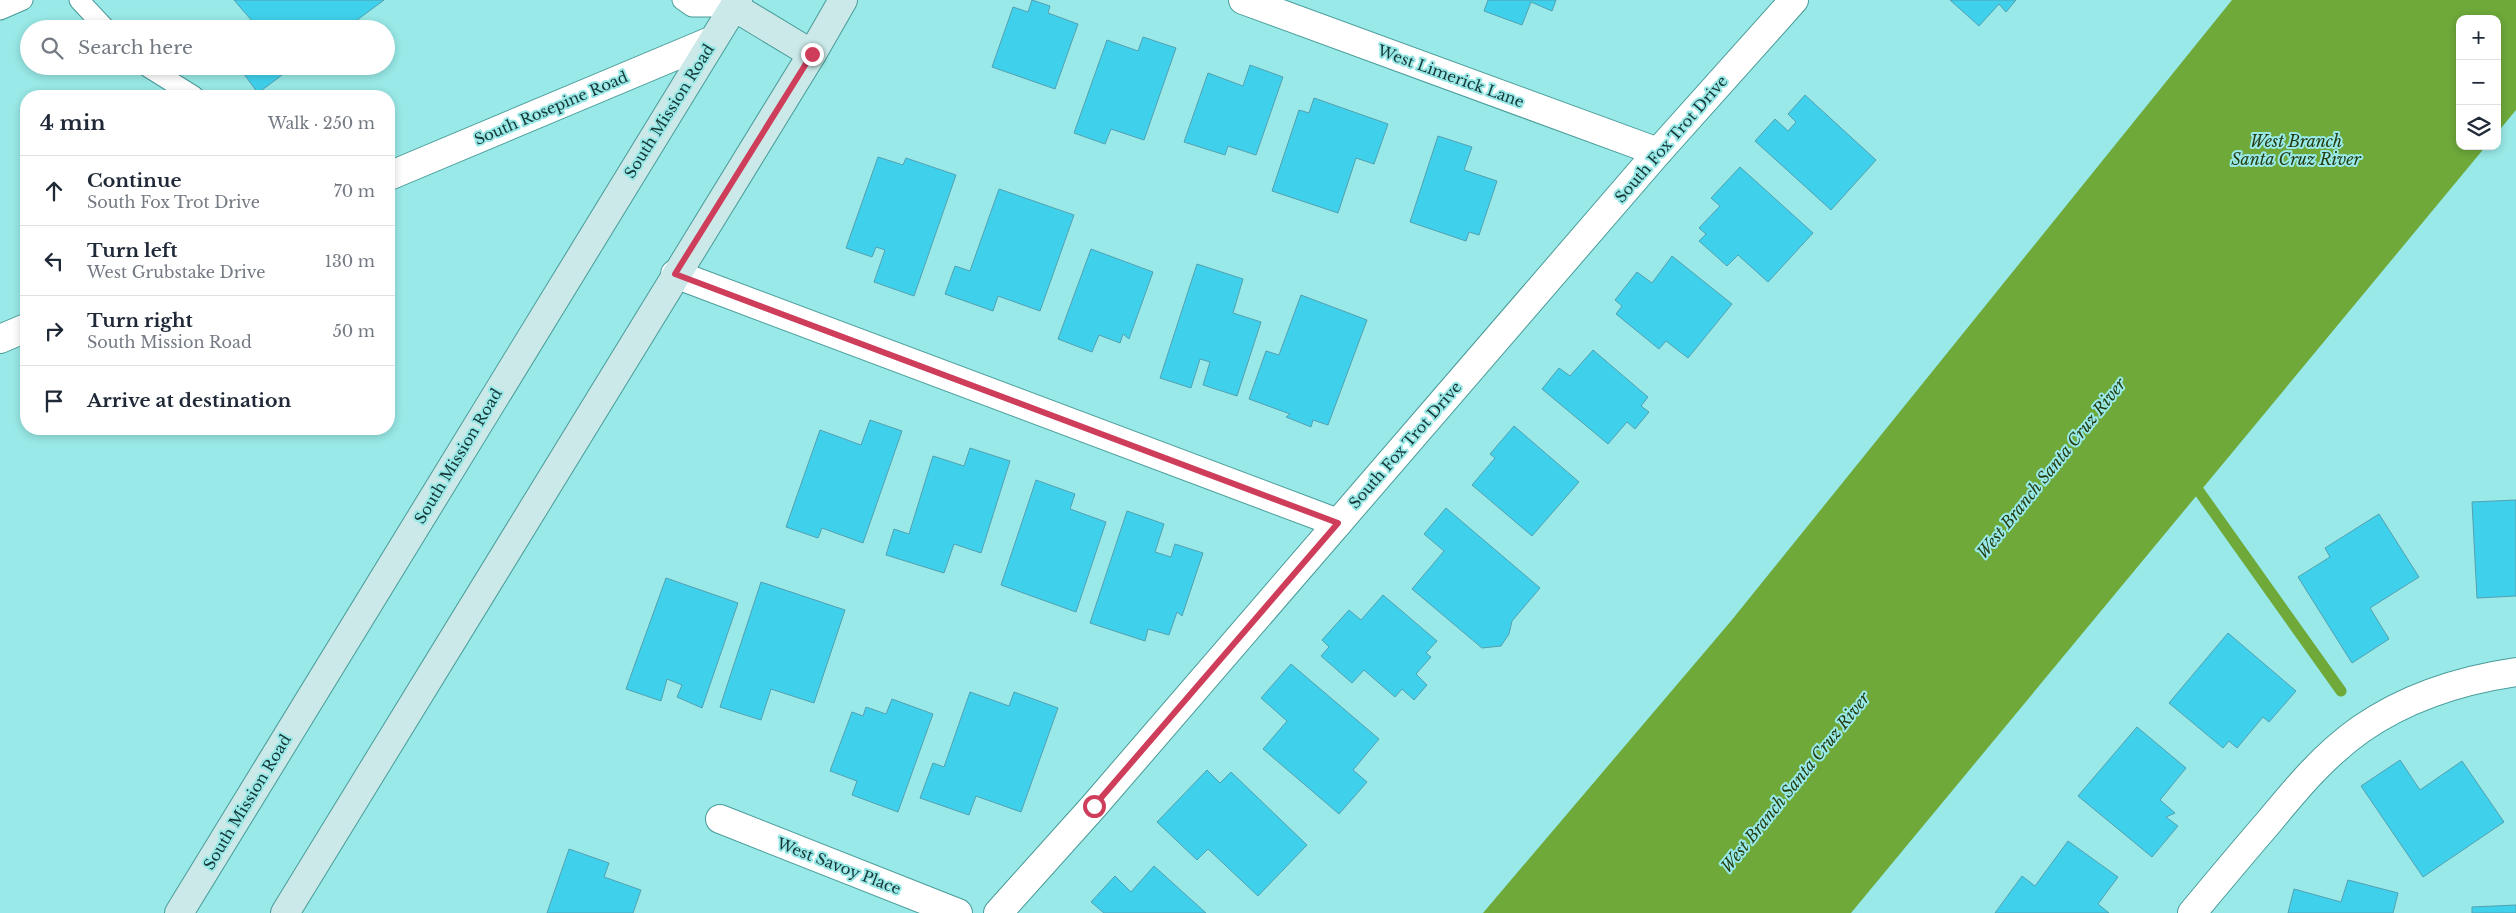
<!DOCTYPE html>
<meta charset="utf-8">
<style>
body{margin:0;font-family:"Libre Baskerville",serif;background:#f2f2f3;color:#1f2937}
.controls{position:absolute;right:15px;top:15px;display:grid;overflow:hidden;border-radius:10px;box-shadow:0 2px 8px #0003}
.controls button{width:45px;height:45px;display:grid;place-items:center;padding:0;border:0;border-bottom:1px solid #e0e1e3;background:#fff;color:#1f2937;font:25px sans-serif}
.stop{position:absolute;width:15px;height:15px;margin:-11px;border:4px solid #ce3e5b;border-radius:50%;background:#fff}
.stop.end{background:#ce3e5b;border-color:#fff;box-shadow:0 1px 5px #0008}
.list{margin:0;padding:0;list-style:none}
h2{display:flex;justify-content:space-between;align-items:center;height:65px;margin:0;padding:0 20px;font-size:21px}
h2 small{font-size:16px;font-weight:400;color:#747a83}
.list li{display:grid;grid-template-columns:32px 1fr auto;gap:15px;align-items:center;box-sizing:border-box;height:70px;padding:0 20px;border-top:1px solid #e0e1e3}
.list b{display:block;font-size:19px;white-space:nowrap}
.list p{margin:0;font-size:16px;white-space:nowrap;color:#747a83}
.list em{font-size:16px;font-style:normal;color:#747a83}
.icon{flex:none;width:28px;height:28px;fill:none;stroke:currentColor;stroke-width:2;stroke-linecap:round;stroke-linejoin:round}
.map{position:relative;flex:none;width:2516px;height:913px;overflow:hidden}
.search{position:absolute;background:#fff;box-shadow:0 2px 8px #0003;left:20px;top:20px;width:375px;height:55px;display:flex;align-items:center;gap:12px;box-sizing:border-box;padding:0 18px;border-radius:28px;color:#747a83;font-size:19px}
.panel{position:absolute;background:#fff;box-shadow:0 2px 8px #0003;left:20px;top:90px;width:375px;height:345px;border-radius:20px}
.map>svg:first-child{display:block}
.water{fill:#6ea93a}
.lines{fill:none;stroke-linecap:round;stroke-linejoin:round}
.stream{stroke:#6ea93a;stroke-width:11}
.building{fill:#3fd1ec;stroke:#53a0b1}
.service-casing{stroke:#499b99;stroke-width:21}
.minor-casing{stroke:#499b99;stroke-width:30}
.secondary-casing{stroke:#499b99;stroke-width:30}
.service{stroke:#fff;stroke-width:19}
.minor{stroke:#fff;stroke-width:28}
.secondary{stroke:#cae9e8;stroke-width:28}
.route{stroke:#ce3e5b;stroke-width:6}
.labels{text-anchor:middle;dominant-baseline:central;stroke-width:4;stroke-linejoin:round;paint-order:stroke}
.street-label{font-size:15px;fill:#163837;stroke:#98e9e7}
.water-label{font-size:16px;font-style:italic;fill:#253d11;stroke:#98e9e7}
</style>
<div class="map">
<svg width="2516" height="913" viewBox="0 0 2516 913">
<rect width="100%" height="100%" fill="#98e9e7"/>
<polygon class="water" points="2232,0 2516,0 2516,110 2497,133 2497,19 2460,19 2460,146 2486,146 1851,913 1483,913 1731,621"/>
<g class="lines">
<polyline class="stream" points="2191,480 2341,691"/>
</g>
<g class="building">
<polygon points="234,0 384,0 345,29 259,29"/>
<polygon points="1032,0 1050,6 1048,13 1078,24 1055,89 992,67 1013,7 1028,12"/>
<polygon points="1488,0 1556,0 1552,11 1531,2 1522,25 1484,11"/>
<polygon points="1950,0 2016,0 2006,12 1999,4 1979,26"/>
<polygon points="1143,37 1176,48 1144,140 1111,129 1105,144 1074,133 1107,40 1138,51"/>
<polygon points="1250,65 1283,77 1256,155 1228,146 1225,155 1184,142 1208,73 1243,86"/>
<polygon points="238,66 294,66 258,93"/>
<polygon points="1805,95 1876,160 1831,210 1755,141 1775,119 1788,131 1796,122 1788,114"/>
<polygon points="1314,98 1388,124 1374,164 1356,158 1338,213 1272,191 1299,110 1309,113"/>
<polygon points="1438,136 1472,147 1464,170 1497,181 1479,235 1469,232 1466,241 1410,222"/>
<polygon points="878,157 903,165 906,158 956,175 914,296 874,282 885,250 876,247 872,257 846,248"/>
<polygon points="1740,167 1813,233 1768,282 1738,255 1727,266 1699,241 1706,234 1699,228 1720,206 1711,198"/>
<polygon points="999,189 1074,215 1040,311 998,296 993,311 945,294 955,266 970,271"/>
<polygon points="1091,249 1153,272 1129,339 1123,334 1120,343 1099,335 1092,352 1058,339"/>
<polygon points="1672,256 1732,304 1688,358 1666,341 1659,349 1616,314 1622,306 1615,300 1637,272 1652,283"/>
<polygon points="1197,264 1243,279 1233,313 1261,322 1237,396 1203,385 1210,362 1200,359 1191,388 1160,378"/>
<polygon points="1301,295 1367,320 1328,425 1313,420 1311,427 1286,417 1290,414 1249,399 1266,351 1279,355"/>
<polygon points="1593,350 1648,397 1641,406 1649,412 1635,429 1627,422 1608,444 1542,389 1559,368 1570,376"/>
<polygon points="870,420 902,431 863,543 822,528 818,538 786,527 820,430 861,445"/>
<polygon points="1514,426 1579,482 1532,536 1472,485 1495,458 1490,454"/>
<polygon points="970,448 1010,461 981,553 954,544 944,573 886,555 894,529 909,534 933,456 964,466"/>
<polygon points="1036,480 1075,494 1070,509 1106,522 1076,612 1001,585"/>
<polygon points="2516,500 2516,596 2477,598 2472,502"/>
<polygon points="1446,508 1540,588 1512,621 1509,634 1501,646 1482,648 1412,589 1444,551 1424,534"/>
<polygon points="1127,511 1164,524 1155,552 1171,557 1175,544 1203,553 1182,616 1177,612 1169,635 1148,629 1145,641 1090,623"/>
<polygon points="2379,514 2419,577 2370,608 2389,639 2352,663 2298,577 2330,557 2325,548"/>
<polygon points="666,578 738,603 702,708 677,697 682,685 667,679 661,701 626,689"/>
<polygon points="761,582 845,610 814,703 771,689 761,720 720,707"/>
<polygon points="1383,595 1437,641 1426,653 1431,657 1416,674 1427,685 1414,700 1402,689 1395,697 1364,670 1352,683 1321,656 1329,647 1322,640 1349,610 1361,620"/>
<polygon points="2228,633 2296,691 2269,722 2263,717 2237,748 2229,741 2223,748 2169,703"/>
<polygon points="1291,664 1379,739 1353,770 1367,782 1339,814 1263,749 1287,721 1261,698"/>
<polygon points="970,692 1009,706 1014,692 1058,708 1021,812 976,796 969,815 920,798 933,763 944,767"/>
<polygon points="892,699 933,714 898,812 852,795 857,781 830,771 852,712 863,716 866,707 886,714"/>
<polygon points="2137,727 2186,768 2160,800 2175,813 2166,817 2178,826 2152,857 2078,796"/>
<polygon points="2400,760 2420,790 2462,761 2504,822 2423,877 2361,786"/>
<polygon points="1207,770 1220,783 1231,772 1307,845 1258,896 1208,849 1197,860 1157,822"/>
<polygon points="2068,841 2118,877 2098,904 2109,913 1995,913 2022,876 2035,886"/>
<polygon points="569,849 609,863 604,877 641,890 633,913 547,913"/>
<polygon points="1154,866 1206,913 1104,913 1091,902 1115,876 1131,892"/>
<polygon points="2348,880 2398,893 2393,913 2288,913 2294,889 2341,902"/>
<polygon points="2516,905 2516,913 2472,913 2472,907"/>
</g>
<g class="lines">
<g class="service-casing">
<g id="service">
<polyline points="79,0 106,29"/>
<polyline points="682,0 692,7 734,7 733,0"/>
<polyline points="0,10 23,0"/>
<polyline points="146,66 194,96"/>
</g>
</g>
<g class="minor-casing">
<g id="minor">
<polyline points="1243,0 1658,152"/>
<polyline points="389,176 713,40"/>
<polyline points="675,274 1338,523"/>
<polyline points="0,339 26,328"/>
<polyline points="720,819 958,913"/>
<polyline points="998,913 1094,806 1658,152 1794,0"/>
<path d="M2192 913C2217 883 2242 853 2268 823 2296 789 2324 755 2361 729 2407 697 2461 680 2516 672"/>
</g>
</g>
<g class="secondary-casing">
<g id="secondary">
<polyline points="734,7 812,54"/>
<polyline points="179,913 738,0"/>
<polyline points="285,913 812,54 843,0"/>
</g>
</g>
<use href="#service" class="service"/>
<use href="#minor" class="minor"/>
<use href="#secondary" class="secondary"/>
</g>
<g class="lines">
<polyline class="route" points="812,54 675,274 1338,523 1094,806"/>
</g>
<g class="labels">
<g class="street-label">
<text transform="translate(1451 76) rotate(20)">West Limerick Lane</text>
<text transform="translate(551 108) rotate(-23)">South Rosepine Road</text>
<text transform="translate(669 111) rotate(-58)">South Mission Road</text>
<text transform="translate(1671 139) rotate(-49)">South Fox Trot Drive</text>
<text transform="translate(1405 445) rotate(-49)">South Fox Trot Drive</text>
<text transform="translate(458 456) rotate(-59)">South Mission Road</text>
<text transform="translate(247 802) rotate(-59)">South Mission Road</text>
<text transform="translate(839 866) rotate(21)">West Savoy Place</text>
</g>
<g class="water-label">
<text x="2296" y="141">West Branch<tspan x="2296" dy="18">Santa Cruz River</tspan></text>
<text transform="translate(2051 468) rotate(-51)">West Branch Santa Cruz River</text>
<text transform="translate(1795 782) rotate(-51)">West Branch Santa Cruz River</text>
</g>
</g>
</svg>
<div class="controls">
<button>+</button>
<button>−</button>
<button><svg class="icon" aria-label="layers" viewBox="0 0 24 24"><path d="M12 4l9 5-9 5-9-5zM3 14l9 5 9-5"/></svg></button>
</div>
<div class="stop" style="left:1094px;top:806px"></div>
<div class="stop end" style="left:812px;top:54px"></div>
<div class="search"><svg class="icon" aria-label="search" viewBox="0 0 24 24"><circle cx="10" cy="10" r="6"/><path d="M15 15l6 6"/></svg>Search here</div>
<section class="panel">
<h2>4 min<small>Walk · 250 m</small></h2>
<ul class="list">
<li><svg class="icon" aria-label="ahead" viewBox="0 0 24 24"><path d="M12 20V5M6 11l6-6 6 6"/></svg><div><b>Continue</b><p>South Fox Trot Drive</p></div><em>70 m</em></li>
<li><svg class="icon" aria-label="left" viewBox="0 0 24 24"><path d="M17 20v-9H6M10 6l-5 5 5 5"/></svg><div><b>Turn left</b><p>West Grubstake Drive</p></div><em>130 m</em></li>
<li><svg class="icon" aria-label="right" viewBox="0 0 24 24"><path d="M7 20v-9h11M14 6l5 5-5 5"/></svg><div><b>Turn right</b><p>South Mission Road</p></div><em>50 m</em></li>
<li><svg class="icon" aria-label="arrive" viewBox="0 0 24 24"><path d="M6 21V4h12l-3 4 3 4H6"/></svg><div><b>Arrive at destination</b></div></li>
</ul>
</section>
</div>
